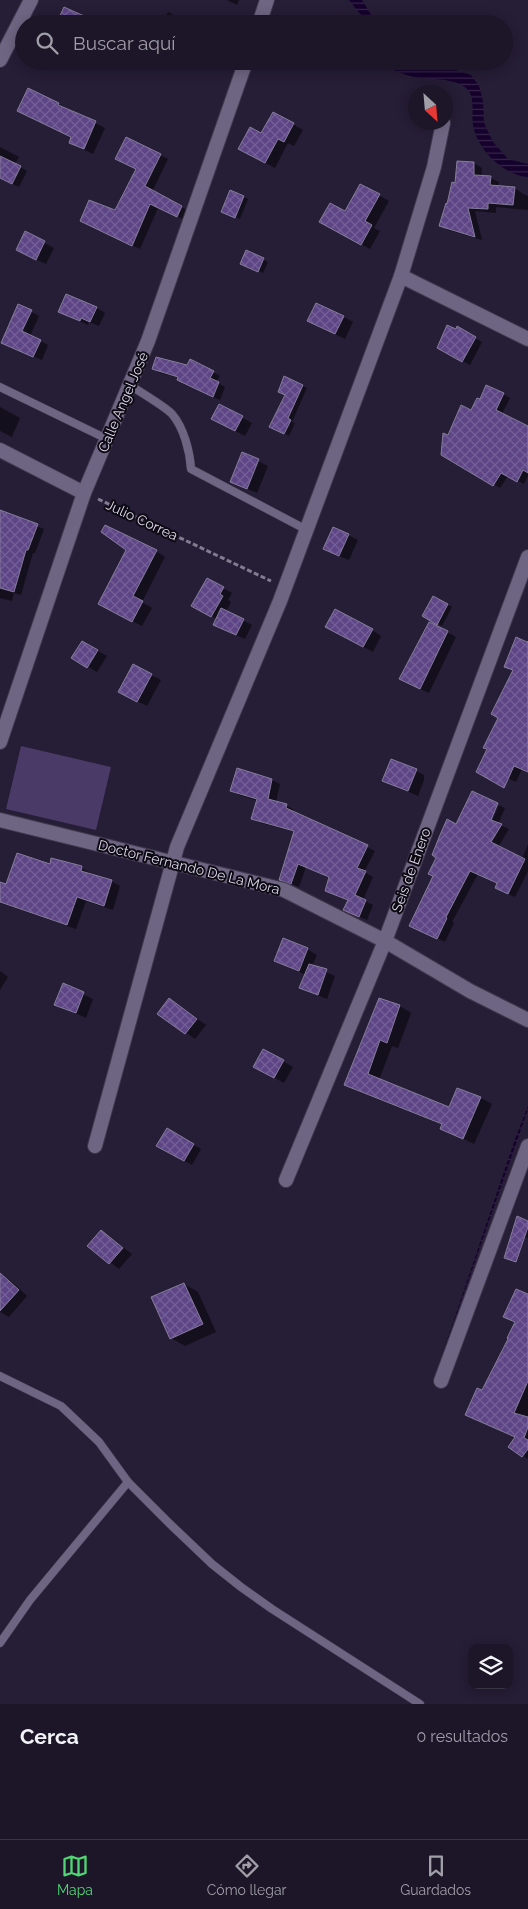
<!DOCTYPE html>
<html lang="es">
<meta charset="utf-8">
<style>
body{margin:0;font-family:Raleway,sans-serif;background:#292334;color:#f1f3f6}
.controls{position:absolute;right:15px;bottom:15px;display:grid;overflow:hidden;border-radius:10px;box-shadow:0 2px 12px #0003}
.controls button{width:45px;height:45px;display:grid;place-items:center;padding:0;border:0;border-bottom:1px solid #3a3545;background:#1c1628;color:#f1f3f6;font:25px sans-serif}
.compass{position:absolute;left:408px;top:85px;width:45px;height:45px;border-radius:50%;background:#1c1628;box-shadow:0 2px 12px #0003;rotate:154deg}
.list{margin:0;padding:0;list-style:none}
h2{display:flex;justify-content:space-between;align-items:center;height:65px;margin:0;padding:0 20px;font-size:21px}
h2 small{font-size:16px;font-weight:400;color:#a09fa8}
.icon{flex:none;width:28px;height:28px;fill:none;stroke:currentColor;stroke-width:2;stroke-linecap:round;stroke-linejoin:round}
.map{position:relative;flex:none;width:528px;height:1704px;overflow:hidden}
.search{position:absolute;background:#1c1628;box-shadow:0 2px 12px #0003;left:15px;right:15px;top:15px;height:55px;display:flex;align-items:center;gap:12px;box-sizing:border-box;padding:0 18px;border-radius:28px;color:#a09fa8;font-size:19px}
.sheet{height:135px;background:#1c1628}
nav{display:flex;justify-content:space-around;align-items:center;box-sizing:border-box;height:70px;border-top:1px solid #3a3545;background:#1c1628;font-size:14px;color:#a09fa8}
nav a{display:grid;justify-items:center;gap:2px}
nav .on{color:#50d674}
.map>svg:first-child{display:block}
.park{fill:#4a3a67}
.water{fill:url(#water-rules)}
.shadow{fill:#0007}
.building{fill:url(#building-cross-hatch);stroke:#857c9a}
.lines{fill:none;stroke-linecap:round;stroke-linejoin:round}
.service-casing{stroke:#40384e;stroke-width:9}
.minor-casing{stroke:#40384e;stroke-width:16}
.path{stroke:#837c91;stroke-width:3;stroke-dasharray:5 2.5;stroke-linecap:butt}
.service{stroke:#6e6582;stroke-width:8}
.minor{stroke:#6e6582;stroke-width:14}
.labels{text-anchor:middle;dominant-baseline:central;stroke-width:4;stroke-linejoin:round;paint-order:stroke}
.street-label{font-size:14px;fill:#ddd8e9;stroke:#0d0a14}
</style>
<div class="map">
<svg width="528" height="1704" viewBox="0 0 528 1704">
<defs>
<pattern id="water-rules" width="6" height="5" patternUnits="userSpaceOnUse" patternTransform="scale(1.25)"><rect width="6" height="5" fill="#15012c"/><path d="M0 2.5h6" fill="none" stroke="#37254b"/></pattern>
<pattern id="building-cross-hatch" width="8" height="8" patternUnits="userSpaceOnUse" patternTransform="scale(1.25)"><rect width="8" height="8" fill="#5d4586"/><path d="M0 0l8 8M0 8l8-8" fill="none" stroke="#745f97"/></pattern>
</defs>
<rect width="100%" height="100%" fill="#261d36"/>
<polygon class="park" points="21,746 111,767 96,830 6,809"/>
<g class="water">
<polygon points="349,0 362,0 373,18 373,24 364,24 361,15"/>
<path d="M374 61 434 63 471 75 479 86 483 101 484 123 493 142 508 159 528 164V177C503 175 477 149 473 125 471 113 476 96 466 88 454 77 426 80 410 76 398 73 386 66 374 61Z"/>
<polygon points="528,1106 528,1109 432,1385 515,1139"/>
</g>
<g class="shadow">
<polygon points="227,0 239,0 237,5"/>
<polygon points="168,12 191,24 162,24"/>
<polygon points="167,61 183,61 179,67"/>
<polygon points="29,90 105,128 93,154 70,143 73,137"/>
<polygon points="273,113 303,130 294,146 288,143 275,168 249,154"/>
<polygon points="0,147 19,157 15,164 27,171 19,187 0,178"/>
<polygon points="160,155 168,159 152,192 189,211 185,220 158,208 140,249 89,225 115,212"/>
<polygon points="474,163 482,168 481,177 491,178 499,182 498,187 515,188 523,194 528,196 528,210 496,207 496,213 475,211 482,240 448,230 441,225 456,185"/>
<polygon points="361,185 389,201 374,228 380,231 370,249 321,222 346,213"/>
<polygon points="244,197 248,199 240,219 227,214"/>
<polygon points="25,233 54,248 46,264 27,255"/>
<polygon points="247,252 268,262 263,273 246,266"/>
<polygon points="19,305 39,316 30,336 48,345 42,360 3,343"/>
<polygon points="97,308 105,313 99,326 89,322 88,325 60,312"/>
<polygon points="344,317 353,322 345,339 318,326"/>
<polygon points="458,328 482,342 470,365 439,348"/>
<polygon points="154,369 213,372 220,376 216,382 225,387 220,400 185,384 179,378 160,373"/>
<polygon points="303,386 307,388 292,422 295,423 289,436 275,429"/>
<polygon points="503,394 510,398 502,414 528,428 528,476 524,484 508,476 500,488 443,454 448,436"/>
<polygon points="219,405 252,423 245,436 222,424"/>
<polygon points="0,407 20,418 12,437 0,431"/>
<polygon points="243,454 268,466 257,493 241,486"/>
<polygon points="0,511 44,529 35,553 33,553 21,595 14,593 12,601 0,598"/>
<polygon points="334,528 358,540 349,560 334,554"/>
<polygon points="156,551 165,557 142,602 152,608 142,626 109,609"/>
<polygon points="208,580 232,593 228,600 231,602 226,612 252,625 245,639 223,629 217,619 192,605"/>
<polygon points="434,598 452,607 442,626 424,616"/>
<polygon points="430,623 456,637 429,693 410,684"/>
<polygon points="372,630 381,636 373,652 336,632"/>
<polygon points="82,642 107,656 97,672 73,658"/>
<polygon points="528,644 528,772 522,769 516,782 489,769 500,718 514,671 506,666"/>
<polygon points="133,666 161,680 147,706 129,697"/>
<polygon points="238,770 272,780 280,784 276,802 286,805 294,810 293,813 375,851 364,872 373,877 363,900 373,905 367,920 353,914 349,901 335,895 330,878 306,867 299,887 280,879 295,832 261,823 253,818 258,801 239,795 232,791"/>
<polygon points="414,770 424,775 424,780 418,796 383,780"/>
<polygon points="499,805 505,808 498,824 509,829 498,847 522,859 528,844 528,871 515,897 503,892 499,883 478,874 452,922 454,923 445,942 418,929 457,826 490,826"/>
<polygon points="81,868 90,873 90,875 111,881 120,886 113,910 86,901 76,929 0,903 0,884 7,885"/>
<polygon points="307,949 317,955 312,966 335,976 327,999 300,988 306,975 276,961"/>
<polygon points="0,971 8,977 0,990"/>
<polygon points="63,985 93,999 86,1018 56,1004"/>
<polygon points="169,999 206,1025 195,1039 159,1013"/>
<polygon points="400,1006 411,1013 398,1048 392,1046 379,1080 450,1109 458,1090 481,1098 492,1104 474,1144 441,1128 443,1125 357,1091 346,1085"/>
<polygon points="264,1050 293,1067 284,1083 255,1067"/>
<polygon points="167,1129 201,1149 192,1165 157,1145"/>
<polygon points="528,1222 528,1238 520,1236"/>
<polygon points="101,1231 132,1254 119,1269 89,1246"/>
<polygon points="3,1278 13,1283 27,1296 9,1317 0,1312 0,1281"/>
<polygon points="184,1284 198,1292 216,1332 185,1346 171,1338"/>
<polygon points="528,1295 528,1459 510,1447 516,1437 483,1391 510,1339 516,1323 505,1317"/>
</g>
<g class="building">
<polygon points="64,7 102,24 56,24"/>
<polygon points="28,88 59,103 58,105 96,121 84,149 69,143 71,137 17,111"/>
<polygon points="273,112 294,123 284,142 278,139 265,163 238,149 250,127 261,133"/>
<polygon points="126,137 161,154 145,186 182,206 177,217 150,204 132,246 80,221 89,200 115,210 136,169 115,159"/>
<polygon points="0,156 21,166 12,184 0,178"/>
<polygon points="457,161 474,162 474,175 491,176 490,185 515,187 513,205 488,203 488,209 468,208 475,237 439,226 446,203 447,204 452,182 455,183"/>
<polygon points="360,184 380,194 365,221 372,225 361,245 319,222 330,203 345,211"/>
<polygon points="230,190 244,196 235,218 221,212"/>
<polygon points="25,231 45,241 36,260 16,250"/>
<polygon points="246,250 264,258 258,272 240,264"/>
<polygon points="66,294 97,307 90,322 81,318 80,321 58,312"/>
<polygon points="316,303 344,316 335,334 307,321"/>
<polygon points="18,304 32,310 22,331 41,340 33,357 1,343"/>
<polygon points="447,325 456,329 457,326 476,337 462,362 437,348"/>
<polygon points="156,357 187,365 190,359 214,371 210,378 219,382 213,397 177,380 178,377 152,369"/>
<polygon points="284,376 303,385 288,418 291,420 284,434 269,427 285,395 278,392"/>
<polygon points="486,385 504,393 496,410 528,426 528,473 523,470 517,482 501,473 493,486 441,455 443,433 448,435 461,405 471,410 477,398 480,399"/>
<polygon points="219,404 243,416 235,431 211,419"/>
<polygon points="242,452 259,459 247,489 230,482"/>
<polygon points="0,510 38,524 28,550 26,550 14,592 0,588"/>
<polygon points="105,525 157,550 133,596 143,601 132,622 98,604 126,550 101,532"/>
<polygon points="333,527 349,534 339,556 323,549"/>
<polygon points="207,578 224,587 220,594 223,596 211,617 191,606"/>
<polygon points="433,596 448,604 437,625 422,616"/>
<polygon points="221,608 244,619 236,635 213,625"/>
<polygon points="335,609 373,629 363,647 325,627"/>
<polygon points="429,622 448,631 420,689 399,679"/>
<polygon points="516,637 527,642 528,641 528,772 514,766 504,788 476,772 487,749 483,748 498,718 491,714 513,670 504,667"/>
<polygon points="82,641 98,650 87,668 71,658"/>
<polygon points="133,664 152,674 137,702 118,692"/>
<polygon points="391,759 417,769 408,791 382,781"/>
<polygon points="237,768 272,779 268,799 287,804 286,808 368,845 357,868 366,871 355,895 366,900 359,917 343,910 348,900 325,891 329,877 298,864 291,884 279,880 294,831 251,819 257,799 230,791"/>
<polygon points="472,791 498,803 491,820 502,824 491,842 525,859 508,894 495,888 497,883 470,871 446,917 447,918 437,939 409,926 433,876 428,874 436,858 432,855 440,835 447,819 456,824"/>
<polygon points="17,853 50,864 51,858 82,866 81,871 112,880 104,906 77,897 67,925 0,902 0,882 6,884"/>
<polygon points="283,938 308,948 299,971 274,961"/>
<polygon points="309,964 327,969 318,995 299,988"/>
<polygon points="63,983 84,992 76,1013 54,1005"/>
<polygon points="169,998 197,1019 185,1034 157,1014"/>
<polygon points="379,998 400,1005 387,1043 380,1040 368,1074 449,1107 457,1088 481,1097 463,1139 440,1129 442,1124 344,1085"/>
<polygon points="263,1049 284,1060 274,1078 253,1067"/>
<polygon points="167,1128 194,1144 184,1161 156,1146"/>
<polygon points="517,1216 528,1221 528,1227 516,1262 504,1258"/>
<polygon points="101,1230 123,1248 109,1264 87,1246"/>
<polygon points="0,1273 19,1290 0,1311"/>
<polygon points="184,1283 203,1324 170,1339 151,1297"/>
<polygon points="516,1289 528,1294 528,1381 514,1413 528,1417 528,1427 524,1438 528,1440 528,1449 522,1457 508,1447 515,1437 465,1415 477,1388 482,1390 508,1339 507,1338 515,1322 503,1317"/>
</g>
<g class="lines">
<g class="service-casing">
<g id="service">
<path d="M130 385C141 393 163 405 172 414 184 428 190 452 191 469L307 530"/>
<polyline points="0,387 107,439"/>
<polyline points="0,1376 61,1406 99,1442 128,1482 170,1524 212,1564 241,1587 272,1609 420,1704"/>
<polyline points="0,1643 30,1600 128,1482"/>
</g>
</g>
<g class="minor-casing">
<g id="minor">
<polyline points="259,24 267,0"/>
<polyline points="0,60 31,0"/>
<polyline points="401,276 528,339"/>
<polyline points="0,450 84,493"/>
<polyline points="0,742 84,493 148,341 246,61"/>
<polyline points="0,820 284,890 385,941 470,991 528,1020"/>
<polyline points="95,1146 177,847 280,601 401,276 434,167 443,123"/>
<polyline points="286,1180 385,941 528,557"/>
<polyline points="441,1381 528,1146"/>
</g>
</g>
<polyline class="path" points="98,499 271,581"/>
<use href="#service" class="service"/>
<use href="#minor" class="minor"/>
</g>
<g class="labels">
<g class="street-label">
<text transform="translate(123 402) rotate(-67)">Calle Angel José</text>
<text transform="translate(142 520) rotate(25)">Julio Correa</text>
<text transform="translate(189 867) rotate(14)">Doctor Fernando De La Mora</text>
<text transform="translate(411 870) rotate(-70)">Seis de Enero</text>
</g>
</g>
</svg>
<div class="controls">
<button><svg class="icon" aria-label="layers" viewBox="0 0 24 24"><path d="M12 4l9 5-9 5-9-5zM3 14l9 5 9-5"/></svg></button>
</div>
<svg class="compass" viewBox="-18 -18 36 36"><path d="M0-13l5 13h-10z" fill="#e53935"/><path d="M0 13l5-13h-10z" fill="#a09fa8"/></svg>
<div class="search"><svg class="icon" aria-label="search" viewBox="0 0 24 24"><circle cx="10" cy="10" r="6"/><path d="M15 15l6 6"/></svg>Buscar aquí</div>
</div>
<section class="sheet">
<h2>Cerca<small>0 resultados</small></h2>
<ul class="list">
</ul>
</section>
<nav>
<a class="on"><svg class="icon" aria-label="map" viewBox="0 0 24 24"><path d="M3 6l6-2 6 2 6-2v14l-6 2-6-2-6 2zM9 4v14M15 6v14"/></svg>Mapa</a>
<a><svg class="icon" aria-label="directions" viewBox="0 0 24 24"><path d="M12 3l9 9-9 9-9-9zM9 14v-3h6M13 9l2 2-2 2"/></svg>Cómo llegar</a>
<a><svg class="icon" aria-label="saved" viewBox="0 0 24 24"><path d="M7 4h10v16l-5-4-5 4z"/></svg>Guardados</a>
</nav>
